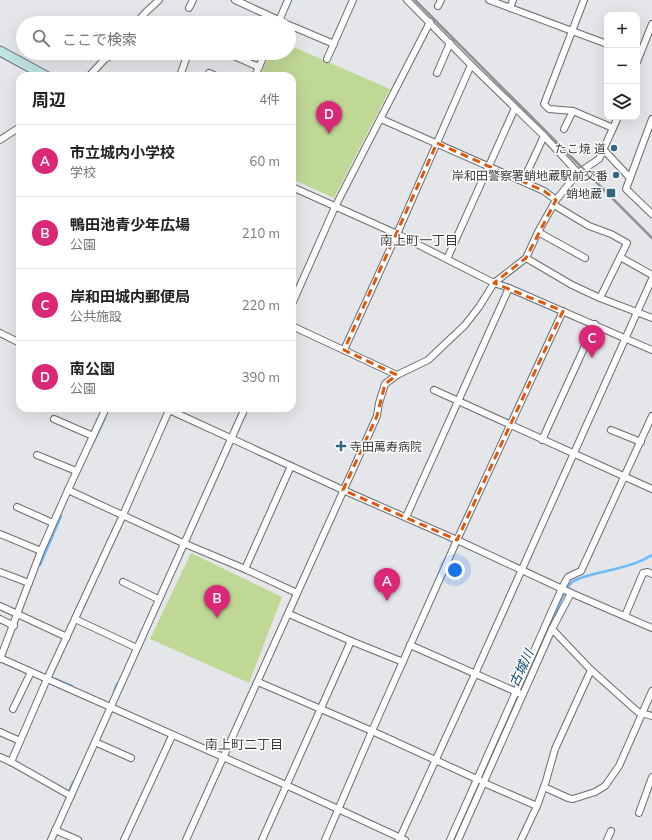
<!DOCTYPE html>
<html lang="ja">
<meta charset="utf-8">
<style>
body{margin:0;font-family:Mulish,"Noto Sans JP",sans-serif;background:#f2f2f2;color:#222}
.controls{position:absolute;right:12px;top:12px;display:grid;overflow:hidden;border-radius:8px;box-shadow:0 4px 16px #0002}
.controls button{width:36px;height:36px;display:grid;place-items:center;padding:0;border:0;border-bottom:1px solid #e0e0e0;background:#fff;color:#222;font:20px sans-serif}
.you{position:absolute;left:455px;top:570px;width:14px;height:14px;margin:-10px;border:3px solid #fff;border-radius:50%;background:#1a73e8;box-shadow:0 0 0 6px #1a73e833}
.badge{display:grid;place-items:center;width:26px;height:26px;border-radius:50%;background:#db2777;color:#fff;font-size:13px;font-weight:700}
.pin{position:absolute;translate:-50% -33px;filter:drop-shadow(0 1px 2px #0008)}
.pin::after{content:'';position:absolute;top:21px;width:14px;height:12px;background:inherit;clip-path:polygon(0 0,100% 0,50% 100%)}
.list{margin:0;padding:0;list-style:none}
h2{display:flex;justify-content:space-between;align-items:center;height:52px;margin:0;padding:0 16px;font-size:17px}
h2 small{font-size:13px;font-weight:400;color:#767676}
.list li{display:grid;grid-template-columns:26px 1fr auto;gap:12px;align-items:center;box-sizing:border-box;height:72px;padding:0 16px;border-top:1px solid #e0e0e0}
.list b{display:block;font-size:15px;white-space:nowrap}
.list p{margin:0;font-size:13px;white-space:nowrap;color:#767676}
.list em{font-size:13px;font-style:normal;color:#767676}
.icon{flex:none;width:22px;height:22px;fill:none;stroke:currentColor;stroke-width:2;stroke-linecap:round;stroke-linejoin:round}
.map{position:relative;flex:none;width:652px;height:840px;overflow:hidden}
.search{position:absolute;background:#fff;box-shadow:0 4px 16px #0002;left:16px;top:16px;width:280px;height:44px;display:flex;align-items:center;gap:10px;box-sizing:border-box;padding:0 14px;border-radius:22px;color:#767676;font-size:15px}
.panel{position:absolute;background:#fff;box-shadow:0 4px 16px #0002;left:16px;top:72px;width:280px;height:340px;border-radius:12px}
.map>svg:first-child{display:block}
.green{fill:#c0d896}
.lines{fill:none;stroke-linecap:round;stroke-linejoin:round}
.stream{stroke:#6dbaf9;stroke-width:2.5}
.street-casing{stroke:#6b6c6f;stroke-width:8}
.secondary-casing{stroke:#6b6c6f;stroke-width:11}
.street{stroke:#fff;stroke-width:6}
.secondary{stroke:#bfe4e4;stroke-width:9}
.rail{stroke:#8f9193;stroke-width:2.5}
.marked{fill:none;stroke:#df580e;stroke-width:3;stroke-dasharray:8 5;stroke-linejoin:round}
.poi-dot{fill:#326884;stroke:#fff;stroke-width:1.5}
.labels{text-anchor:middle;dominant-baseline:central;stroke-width:3;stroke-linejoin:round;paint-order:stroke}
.poi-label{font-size:12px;fill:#3c3d3e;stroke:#fff;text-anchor:end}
.neighbourhood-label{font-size:13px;fill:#3c3d3e;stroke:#fff}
.water-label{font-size:13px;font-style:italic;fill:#04426a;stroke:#fff}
</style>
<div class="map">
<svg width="652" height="840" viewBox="0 0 652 840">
<rect width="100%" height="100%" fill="#e4e6e9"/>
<g class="green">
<polygon points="289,45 390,89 334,198 292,179 292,76 260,76 270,53 289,53"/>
<polygon points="191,553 282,597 249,683 150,639"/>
</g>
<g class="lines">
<g class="stream">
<polyline points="287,9 291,0"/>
<polyline points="94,441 105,418"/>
<polyline points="40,565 61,516"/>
<path d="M548 630C554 617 562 592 571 583 578 576 605 572 615 569 628 566 641 562 652 555"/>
<polyline points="50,677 72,686"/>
<polyline points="114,692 117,684"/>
<polyline points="69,791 73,782"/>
<polyline points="454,840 543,642"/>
</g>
<g class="street-casing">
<g id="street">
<polyline points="235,0 285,23"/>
<polyline points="407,0 471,65 544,136 578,173"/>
<polyline points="489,0 607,44"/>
<polyline points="584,0 544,104 549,109 573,111 613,128"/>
<polyline points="438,6 441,0"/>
<polyline points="189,8 193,0"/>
<polyline points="510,8 513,0"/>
<path d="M137 23C144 12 150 9 159 0"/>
<polyline points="278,23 288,0"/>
<polyline points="289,25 334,44"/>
<polyline points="227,53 259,67"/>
<polyline points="327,59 353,0"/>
<polyline points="637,62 652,24"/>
<polyline points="209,73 216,76"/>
<polyline points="437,73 450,43"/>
<polyline points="89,76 105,59 116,53"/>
<polyline points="180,76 188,53"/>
<polyline points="255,76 265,53"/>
<polyline points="381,119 544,191 556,200"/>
<polyline points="652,119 626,189 652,214"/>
<polyline points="564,129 573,111"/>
<polyline points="0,140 20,127"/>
<polyline points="604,150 630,178"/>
<polyline points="523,181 544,136"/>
<polyline points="292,187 397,234 494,283 509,288 652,350"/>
<polyline points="554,205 589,226 611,234 627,243 600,298"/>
<polyline points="538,232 585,258"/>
<polyline points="620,257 652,275"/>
<polyline points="526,258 572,285 600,298 652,318"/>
<polyline points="447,259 515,108"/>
<polyline points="292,304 335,207 430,22"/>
<polyline points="292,326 397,375"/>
<polyline points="0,333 20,343"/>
<polyline points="344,350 397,234 471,65"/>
<polyline points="434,390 652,489"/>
<polyline points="165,408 343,490 457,540 571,593 652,628"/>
<polyline points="54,419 93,436"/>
<polyline points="611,430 641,442"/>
<polyline points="542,440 595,324"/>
<polyline points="37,455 76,471"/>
<polyline points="68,490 183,543 245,569 297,593"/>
<polyline points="17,507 53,523"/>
<polyline points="406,517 509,288"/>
<polyline points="0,534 41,551"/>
<polyline points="245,569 291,466"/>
<polyline points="0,572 29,583"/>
<polyline points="123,582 158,599"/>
<polyline points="0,606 67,637"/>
<polyline points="289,614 351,641 403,662"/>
<polyline points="625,616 643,573 648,572 652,574"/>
<polyline points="0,619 14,626"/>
<polyline points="75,619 137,648"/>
<polyline points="552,629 591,670 638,712 652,716"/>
<polyline points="410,645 519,693"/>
<polyline points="0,658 286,785 405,840"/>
<polyline points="0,659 41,551 68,490 106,408"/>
<polyline points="258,682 372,731 479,780"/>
<polyline points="13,709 31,672"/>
<polyline points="0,732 20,741"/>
<polyline points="95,742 131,758"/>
<polyline points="0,757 11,762"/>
<polyline points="484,783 537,806"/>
<polyline points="544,787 568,798 573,799 595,792 605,786 619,766 652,691"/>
<polyline points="71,796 11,762 47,679 123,515 170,408"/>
<polyline points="639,813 652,777"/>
<polyline points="55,830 78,840"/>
<polyline points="51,840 245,408"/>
<polyline points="124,840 172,736"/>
<polyline points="186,840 377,416 379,403 385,384 397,375 428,360 465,325 479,307 494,283 526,258 538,232 556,200 578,173 599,159 618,117"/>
<polyline points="262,840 351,641"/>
<polyline points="325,840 372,731 457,540 563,311"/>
<polyline points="399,840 475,674 652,279"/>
<polyline points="450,840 562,588 568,577 581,571 652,416"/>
<polyline points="458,840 552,629 571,593"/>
<polyline points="521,840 537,806 546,781 555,749 591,670"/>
<polyline points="607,840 611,831"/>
</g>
</g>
<g class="secondary-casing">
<polyline id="secondary" points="0,51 46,76"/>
</g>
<use href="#street" class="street"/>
<use href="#secondary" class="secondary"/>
<polyline class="rail" points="415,0 652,238"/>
</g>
<path class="marked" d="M437 143 544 191 556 200 526 258 494 283 563 311 457 540 343 490 377 416 385 384 397 375 344 350Z"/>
<g class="poi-dot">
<circle cx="614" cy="148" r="4"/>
<circle cx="616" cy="175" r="4"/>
<rect x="606" y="188" width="10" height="10" rx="2"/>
<path d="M339 440h4v4h4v4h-4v4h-4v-4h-4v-4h4z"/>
</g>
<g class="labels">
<g class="poi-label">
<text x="606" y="148">たこ焼 道</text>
<text x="608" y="175">岸和田警察署蛸地蔵駅前交番</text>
<text x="602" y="193">蛸地蔵</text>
<text x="350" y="446" text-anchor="start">寺田萬寿病院</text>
</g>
<g class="neighbourhood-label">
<text x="419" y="240">南上町一丁目</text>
<text x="244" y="744">南上町二丁目</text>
</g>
<g class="water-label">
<text transform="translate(521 668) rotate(-65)">古城川</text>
</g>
</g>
</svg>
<div class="controls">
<button>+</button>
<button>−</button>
<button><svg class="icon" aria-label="layers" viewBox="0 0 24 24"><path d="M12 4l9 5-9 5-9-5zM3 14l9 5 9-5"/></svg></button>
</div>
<div class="you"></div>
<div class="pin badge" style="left:387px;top:601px">A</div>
<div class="pin badge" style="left:217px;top:618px">B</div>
<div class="pin badge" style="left:592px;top:358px">C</div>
<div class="pin badge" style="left:329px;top:134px">D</div>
<div class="search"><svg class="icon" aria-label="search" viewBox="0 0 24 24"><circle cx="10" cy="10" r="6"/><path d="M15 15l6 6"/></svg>ここで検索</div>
<section class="panel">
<h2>周辺<small>4件</small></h2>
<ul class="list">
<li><span class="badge">A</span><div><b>市立城内小学校</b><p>学校</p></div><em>60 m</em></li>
<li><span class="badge">B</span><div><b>鴨田池青少年広場</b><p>公園</p></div><em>210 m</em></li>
<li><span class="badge">C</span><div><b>岸和田城内郵便局</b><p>公共施設</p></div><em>220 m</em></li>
<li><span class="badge">D</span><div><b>南公園</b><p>公園</p></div><em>390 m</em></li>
</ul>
</section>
</div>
